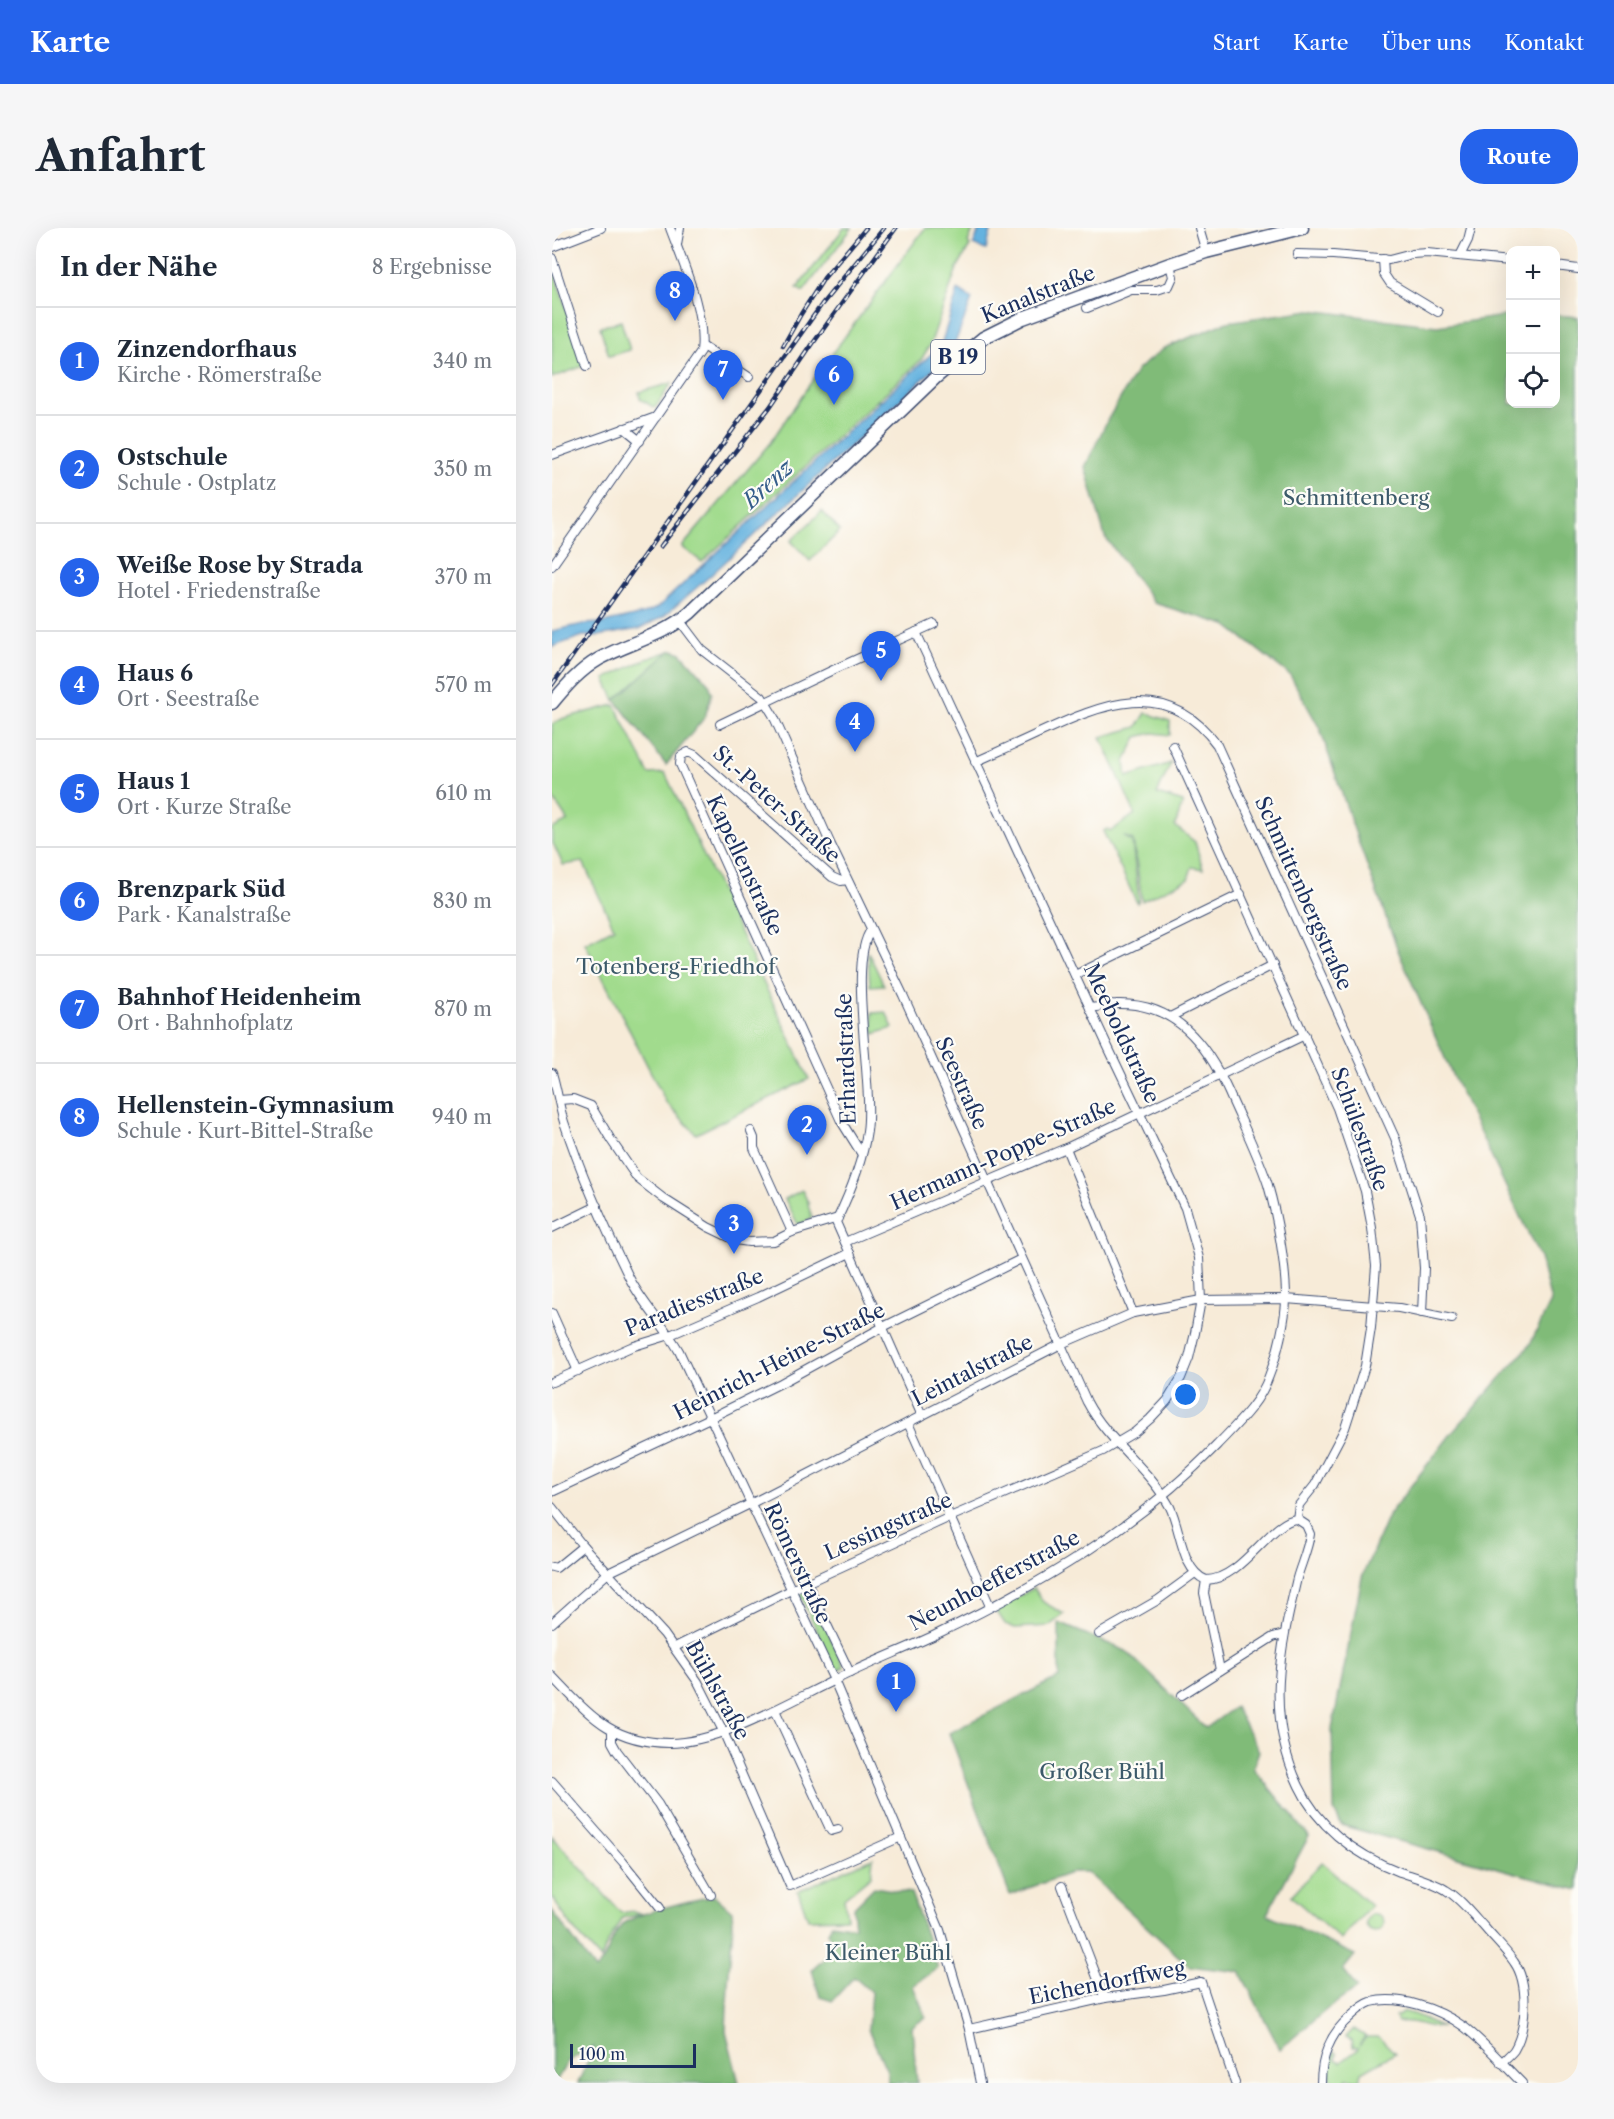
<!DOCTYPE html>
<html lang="de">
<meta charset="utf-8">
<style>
body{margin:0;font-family:"Libre Caslon Text",serif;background:#f6f6f7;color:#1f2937}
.controls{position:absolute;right:18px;top:18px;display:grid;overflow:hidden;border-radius:12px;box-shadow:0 6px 24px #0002}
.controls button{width:54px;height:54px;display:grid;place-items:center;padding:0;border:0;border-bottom:2px solid #e0e1e3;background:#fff;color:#1f2937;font:30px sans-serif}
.scale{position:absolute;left:18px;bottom:15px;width:126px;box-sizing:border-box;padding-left:6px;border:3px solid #1b2f5e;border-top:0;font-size:16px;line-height:21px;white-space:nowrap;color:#1b2f5e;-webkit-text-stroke:4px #fdfcf7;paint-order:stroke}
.you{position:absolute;left:634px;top:1167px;width:21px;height:21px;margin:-15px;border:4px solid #fff;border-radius:50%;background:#1a73e8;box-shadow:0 0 0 9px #1a73e833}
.badge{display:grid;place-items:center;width:39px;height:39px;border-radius:50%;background:#2563eb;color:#fff;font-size:20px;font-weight:700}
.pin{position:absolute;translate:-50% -50px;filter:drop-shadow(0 2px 3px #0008)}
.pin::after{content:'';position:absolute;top:32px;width:21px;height:18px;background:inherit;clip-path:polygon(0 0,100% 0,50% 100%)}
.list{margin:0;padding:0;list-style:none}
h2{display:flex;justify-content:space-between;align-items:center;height:78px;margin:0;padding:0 24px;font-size:26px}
h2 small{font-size:20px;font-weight:400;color:#747a83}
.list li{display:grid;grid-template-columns:39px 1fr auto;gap:18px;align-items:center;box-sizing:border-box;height:108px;padding:0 24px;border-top:2px solid #e0e1e3}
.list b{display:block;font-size:22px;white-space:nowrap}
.list p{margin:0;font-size:20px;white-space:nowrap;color:#747a83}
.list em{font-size:20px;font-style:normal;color:#747a83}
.icon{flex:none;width:33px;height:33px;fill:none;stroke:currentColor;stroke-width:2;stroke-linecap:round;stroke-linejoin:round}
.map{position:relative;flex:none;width:1026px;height:1855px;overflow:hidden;border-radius:24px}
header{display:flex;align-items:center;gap:36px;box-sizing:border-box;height:84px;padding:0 30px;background:#2563eb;color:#fff}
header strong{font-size:28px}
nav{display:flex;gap:33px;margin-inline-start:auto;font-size:21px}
.intro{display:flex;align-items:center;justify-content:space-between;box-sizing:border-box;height:144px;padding:0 36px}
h1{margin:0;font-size:42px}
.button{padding:15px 27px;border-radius:24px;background:#2563eb;color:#fff;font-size:21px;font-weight:700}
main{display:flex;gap:36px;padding:0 36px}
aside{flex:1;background:#fff;border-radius:24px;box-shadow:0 6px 24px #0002}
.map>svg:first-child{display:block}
.green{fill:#a1db8d;stroke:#5e8576;stroke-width:1.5}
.forest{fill:#80bb78;stroke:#4e756b;stroke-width:1.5}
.water{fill:#65b2df;stroke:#40709e;stroke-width:1.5}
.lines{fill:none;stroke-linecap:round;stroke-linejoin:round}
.minor-casing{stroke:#3c4b70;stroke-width:10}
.primary-casing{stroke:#3c4b70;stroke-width:15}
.minor{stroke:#fff;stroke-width:8}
.primary{stroke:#fff;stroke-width:12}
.rail-casing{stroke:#1b2f5e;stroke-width:4.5}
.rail{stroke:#fdfcf7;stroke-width:2;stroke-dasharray:7;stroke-linecap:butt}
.labels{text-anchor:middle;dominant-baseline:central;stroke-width:4.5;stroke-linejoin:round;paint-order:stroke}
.shield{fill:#fdfcf7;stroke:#5f6c8c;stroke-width:1.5}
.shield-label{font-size:20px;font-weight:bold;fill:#1b2f5e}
.street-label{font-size:21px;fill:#1b2f5e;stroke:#fdfcf7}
.park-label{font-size:21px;fill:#3c5a6a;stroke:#fdfcf7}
.water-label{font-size:22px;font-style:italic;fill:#355d8b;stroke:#fdfcf7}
</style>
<header>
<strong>Karte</strong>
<nav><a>Start</a><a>Karte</a><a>Über uns</a><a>Kontakt</a></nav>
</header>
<div class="intro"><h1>Anfahrt</h1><a class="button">Route</a></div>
<main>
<aside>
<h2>In der Nähe<small>8 Ergebnisse</small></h2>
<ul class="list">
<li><span class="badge">1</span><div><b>Zinzendorfhaus</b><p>Kirche · Römerstraße</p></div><em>340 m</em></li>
<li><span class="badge">2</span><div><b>Ostschule</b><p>Schule · Ostplatz</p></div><em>350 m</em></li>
<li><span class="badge">3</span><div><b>Weiße Rose by Strada</b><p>Hotel · Friedenstraße</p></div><em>370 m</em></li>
<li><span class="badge">4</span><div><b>Haus 6</b><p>Ort · Seestraße</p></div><em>570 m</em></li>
<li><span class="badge">5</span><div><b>Haus 1</b><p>Ort · Kurze Straße</p></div><em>610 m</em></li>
<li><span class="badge">6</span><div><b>Brenzpark Süd</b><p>Park · Kanalstraße</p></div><em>830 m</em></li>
<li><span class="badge">7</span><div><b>Bahnhof Heidenheim</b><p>Ort · Bahnhofplatz</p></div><em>870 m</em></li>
<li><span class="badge">8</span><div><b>Hellenstein-Gymnasium</b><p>Schule · Kurt-Bittel-Straße</p></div><em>940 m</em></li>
</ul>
</aside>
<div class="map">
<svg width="1026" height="1855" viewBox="0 0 1026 1855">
<rect width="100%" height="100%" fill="#fdfcf7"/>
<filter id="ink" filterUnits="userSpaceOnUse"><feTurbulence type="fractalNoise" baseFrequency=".0167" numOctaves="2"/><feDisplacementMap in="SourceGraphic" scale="12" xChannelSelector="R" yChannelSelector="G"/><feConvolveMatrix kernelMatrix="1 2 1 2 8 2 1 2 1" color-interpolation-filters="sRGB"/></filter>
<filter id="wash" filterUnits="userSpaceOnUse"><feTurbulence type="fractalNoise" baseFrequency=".008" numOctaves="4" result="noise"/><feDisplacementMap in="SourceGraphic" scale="24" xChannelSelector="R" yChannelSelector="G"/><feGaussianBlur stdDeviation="1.35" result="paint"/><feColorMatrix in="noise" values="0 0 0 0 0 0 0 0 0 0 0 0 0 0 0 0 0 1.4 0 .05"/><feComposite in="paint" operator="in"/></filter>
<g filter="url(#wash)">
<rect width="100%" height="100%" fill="#f7ebd8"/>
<g class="green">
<polygon points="292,0 300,0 251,64 245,60"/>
<polygon points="373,0 422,0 416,14 418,18 405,40 378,117 369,132 150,334 130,319 218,215 255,160"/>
<polygon points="0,39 34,137 0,150"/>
<polygon points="69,93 78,122 57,128 48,99"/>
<polygon points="120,155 103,180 88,171 87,164"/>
<polygon points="270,283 288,303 258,333 239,313"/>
<polygon points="118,423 63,472 53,451 92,432"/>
<polygon points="63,477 97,546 113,545 257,851 144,906 114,874 33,715 62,700 31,634 11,637 0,613 0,601 16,593 0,569 0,496 12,490"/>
<polygon points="594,485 618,493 618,507 601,505 585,509 573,534 575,549 619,535 605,566 631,574 623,598 643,614 651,641 640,639 636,651 590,673 581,612 571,608 580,613 587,672 585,675 551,603 555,601 559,603 583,586 549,509 585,499"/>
<polygon points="316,724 332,757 318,758"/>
<polygon points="334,784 341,800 322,806 320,785"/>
<polygon points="250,962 257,976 256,977 260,990 246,997 233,971"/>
<polygon points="482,1360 491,1374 512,1386 497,1398 463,1400 453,1396 443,1381"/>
<polygon points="258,1362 292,1439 283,1443 248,1366"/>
<polygon points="0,1608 69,1685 81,1683 91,1686 70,1690 54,1718 49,1732 23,1703 0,1670"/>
<polygon points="321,1630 319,1648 292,1670 295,1690 256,1691 246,1663"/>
<polygon points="770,1634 819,1678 789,1712 739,1668"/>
<circle cx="823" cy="1695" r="9"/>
<path d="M852 1784 862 1786 889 1799C872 1800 864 1791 846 1794L843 1789Z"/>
<path d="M802 1801 813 1808 807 1818 814 1809H827L843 1825 810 1844 808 1853 795 1850 793 1855C771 1855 776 1838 782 1823L785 1826 783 1831 789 1834 805 1822 806 1820 801 1819 800 1812 794 1809Z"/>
</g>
<g class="forest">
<polygon points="758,82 885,98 958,87 958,176 1004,176 1004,87 1026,89 1026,1662 789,1597 782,1582 780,1501 810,1349 837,1286 899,1206 977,1118 999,1074 988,1030 902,851 847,725 806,613 768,501 738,447 674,397 602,375 553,309 533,239 556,191 585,142 612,120 675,94"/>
<polygon points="121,422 129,425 157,456 160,465 153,489 114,537 63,472 118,423"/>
<polygon points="507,1395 574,1423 654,1500 683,1479 707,1523 701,1540 757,1608 715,1686 803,1727 791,1742 805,1760 774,1782 728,1821 688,1744 637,1738 535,1644 521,1644 458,1667 397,1505 507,1449"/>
<polygon points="322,1659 359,1665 386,1740 361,1758 374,1789 360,1799 365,1855 336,1855 335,1843 316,1801 319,1764 302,1749 280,1773 268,1769 260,1742 281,1723 276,1704 280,1695 303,1699 301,1680"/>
<path d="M163 1668 180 1683 181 1696 176 1755 174 1803 187 1855H26L42 1819 16 1833 3 1855H0V1682L43 1742C57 1730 57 1711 69 1698 81 1685 144 1671 163 1668Z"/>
</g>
<g class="water">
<polygon points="428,0 440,0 434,22 421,17"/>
<polygon points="406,62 420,71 399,125 158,348 111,389 87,401 46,408 31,408 0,419 0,403 31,396 51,395 91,386 105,380 389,117"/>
</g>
</g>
<g filter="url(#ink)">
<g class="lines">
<g class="minor-casing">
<g id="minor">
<polyline points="647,0 654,24"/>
<polyline points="125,16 128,0"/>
<polyline points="0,19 49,0"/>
<polyline points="745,26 781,27 837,32 860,26 875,25 958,33"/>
<polyline points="908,28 916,12 919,0"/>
<polyline points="0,30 35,138"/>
<polyline points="831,31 832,46 838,55 886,84"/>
<polyline points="1004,38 1026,41"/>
<polyline points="535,80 579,62 605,62 617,58 621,49 618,36"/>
<polyline points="150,118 197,149"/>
<polyline points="72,200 88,213"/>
<polyline points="0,227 104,189"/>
<path d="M0 338 149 124C154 86 131 35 118 0"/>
<path d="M128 393 150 422 210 469 221 487 279 617 351 767 535 1174C556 1214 596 1239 618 1279 629 1301 629 1342 654 1352 690 1352 719 1292 745 1291"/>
<polyline points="168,496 283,441 382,396"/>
<polyline points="621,518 785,880 813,963 820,1000 824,1038 819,1100 813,1138 793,1200 763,1257 747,1277 745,1291"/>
<path d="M423 534C445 524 466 515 487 505 550 476 615 448 665 517L843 910 868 987 872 1040 870 1085"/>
<polyline points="295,652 289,653 280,649 143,527 136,524 129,528 128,536 289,893 309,925"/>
<path d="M319 702C295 733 322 856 315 903 311 932 297 967 284 994L370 1188"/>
<polyline points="523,747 689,666"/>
<polyline points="620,788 721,737"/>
<path d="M0 845C5 861 7 878 12 894 29 946 52 998 76 1047 89 1075 112 1096 127 1123L282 1452 388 1702 417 1801 428 1855"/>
<polyline points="7,872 21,871 39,878 59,912 85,950 112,971 156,999 183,1012 197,1014 222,1013 240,1004 286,990"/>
<polyline points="199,903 202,910 202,920 240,1004"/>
<polyline points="514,920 581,1085"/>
<polyline points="0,1000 45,978"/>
<polyline points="293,1014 514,920 753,807"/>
<polyline points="0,1085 26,1143"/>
<polyline points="0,1154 79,1119 118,1107 206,1069 298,1025"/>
<polyline points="356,1195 438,1378"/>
<polyline points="0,1264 158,1190 229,1155 331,1099 469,1031"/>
<polyline points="0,1279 31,1318 112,1406 146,1454 171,1503 238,1658 349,1609"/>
<path d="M745 1291 754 1297 758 1306C756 1321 749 1336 745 1350 728 1422 713 1487 747 1558 767 1601 804 1627 848 1644 863 1649 880 1653 894 1662 909 1671 921 1687 933 1700 942 1711 954 1722 962 1734 977 1755 975 1800 962 1822 959 1826 953 1831 949 1835"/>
<polyline points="0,1339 4,1340 31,1318"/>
<polyline points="654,1352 652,1365 668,1442"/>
<polyline points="255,1355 298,1445"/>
<polyline points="0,1395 56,1345 198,1276 509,1116 581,1085 649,1072 734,1071 847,1080 900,1091"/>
<polyline points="547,1406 606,1372 643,1345"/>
<polyline points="123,1419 239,1362 398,1289 551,1223 583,1204 598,1191 615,1173 629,1150 637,1130 643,1105 649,1072 647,1030 633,980 556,819 364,404"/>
<path d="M0 1448C38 1487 58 1514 117 1515 169 1515 238 1473 285 1451 317 1435 351 1422 383 1407 486 1358 586 1299 665 1217 684 1197 708 1175 717 1148 725 1128 734 1091 734 1070 734 1038 725 988 716 957 706 926 690 895 677 865 655 816 623 774 564 776 556 776 547 779 538 780"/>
<polyline points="630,1467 721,1409 732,1406"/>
<polyline points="223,1482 279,1603 286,1601"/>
<polyline points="60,1503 60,1514 65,1523 106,1576 159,1667"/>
<polyline points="0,1553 71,1634 108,1680"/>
<polyline points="510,1658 553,1770"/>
<polyline points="417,1801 553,1770 612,1762 649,1754 683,1855"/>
<path d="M769 1855C769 1830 778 1806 797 1790 804 1784 810 1777 819 1774 848 1767 887 1781 911 1798 931 1813 952 1837 970 1855"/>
</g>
</g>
<g class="primary-casing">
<path id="primary" d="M0 475C14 458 28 442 47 431 78 414 111 408 138 385L383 150 431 110 471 90 618 36 654 24 750 0"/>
</g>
<use href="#minor" class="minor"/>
<use href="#primary" class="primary"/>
<g class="rail-casing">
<g id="rail">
<polyline points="231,118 249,86 272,50 314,0"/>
<polyline points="108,319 218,179 262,114 344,0"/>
<polyline points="0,457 270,76 332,0"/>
</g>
</g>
<use href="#rail" class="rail"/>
</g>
</g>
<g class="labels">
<rect class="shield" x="379" y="112" width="54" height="34" rx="4.5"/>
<g class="shield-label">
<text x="406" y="129">B 19</text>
</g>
<g class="street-label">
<text transform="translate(486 66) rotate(-22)">Kanalstraße</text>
<text transform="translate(225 576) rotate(42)">St.-Peter-Straße</text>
<text transform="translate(193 637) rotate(65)">Kapellenstraße</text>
<text transform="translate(752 665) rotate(66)">Schmittenbergstraße</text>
<text transform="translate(570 805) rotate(65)">Meeboldstraße</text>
<text transform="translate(294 831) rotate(-92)">Erhardstraße</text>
<text transform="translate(410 855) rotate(66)">Seestraße</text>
<text transform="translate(808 901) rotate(70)">Schülestraße</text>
<text transform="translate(451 926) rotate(-24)">Hermann-Poppe-Straße</text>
<text transform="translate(142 1074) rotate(-22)">Paradiesstraße</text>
<text transform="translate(227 1133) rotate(-27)">Heinrich-Heine-Straße</text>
<text transform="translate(420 1142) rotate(-27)">Leintalstraße</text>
<text transform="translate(336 1298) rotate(-24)">Lessingstraße</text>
<text transform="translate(246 1335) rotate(65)">Römerstraße</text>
<text transform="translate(442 1352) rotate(-28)">Neunhoefferstraße</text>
<text transform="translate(166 1462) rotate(61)">Bühlstraße</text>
<text transform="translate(555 1754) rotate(-11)">Eichendorffweg</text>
</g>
<g class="park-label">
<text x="804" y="269">Schmittenberg</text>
<text x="124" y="738">Totenberg-Friedhof</text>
<text x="550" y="1543">Großer Bühl</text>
<text x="336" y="1724">Kleiner Bühl</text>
</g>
<g class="water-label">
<text transform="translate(216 256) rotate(-43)">Brenz</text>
</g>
</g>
</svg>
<div class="controls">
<button>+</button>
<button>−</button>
<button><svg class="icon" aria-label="locate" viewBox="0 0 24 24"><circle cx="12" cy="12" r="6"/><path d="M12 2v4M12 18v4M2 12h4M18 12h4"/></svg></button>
</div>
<div class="scale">100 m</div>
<div class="you"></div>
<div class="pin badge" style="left:344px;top:1484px">1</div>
<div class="pin badge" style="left:255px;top:927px">2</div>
<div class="pin badge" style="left:182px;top:1026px">3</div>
<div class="pin badge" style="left:303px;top:524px">4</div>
<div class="pin badge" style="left:329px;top:453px">5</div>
<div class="pin badge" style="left:282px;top:177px">6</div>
<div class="pin badge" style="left:171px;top:172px">7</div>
<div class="pin badge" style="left:123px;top:93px">8</div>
</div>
</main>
